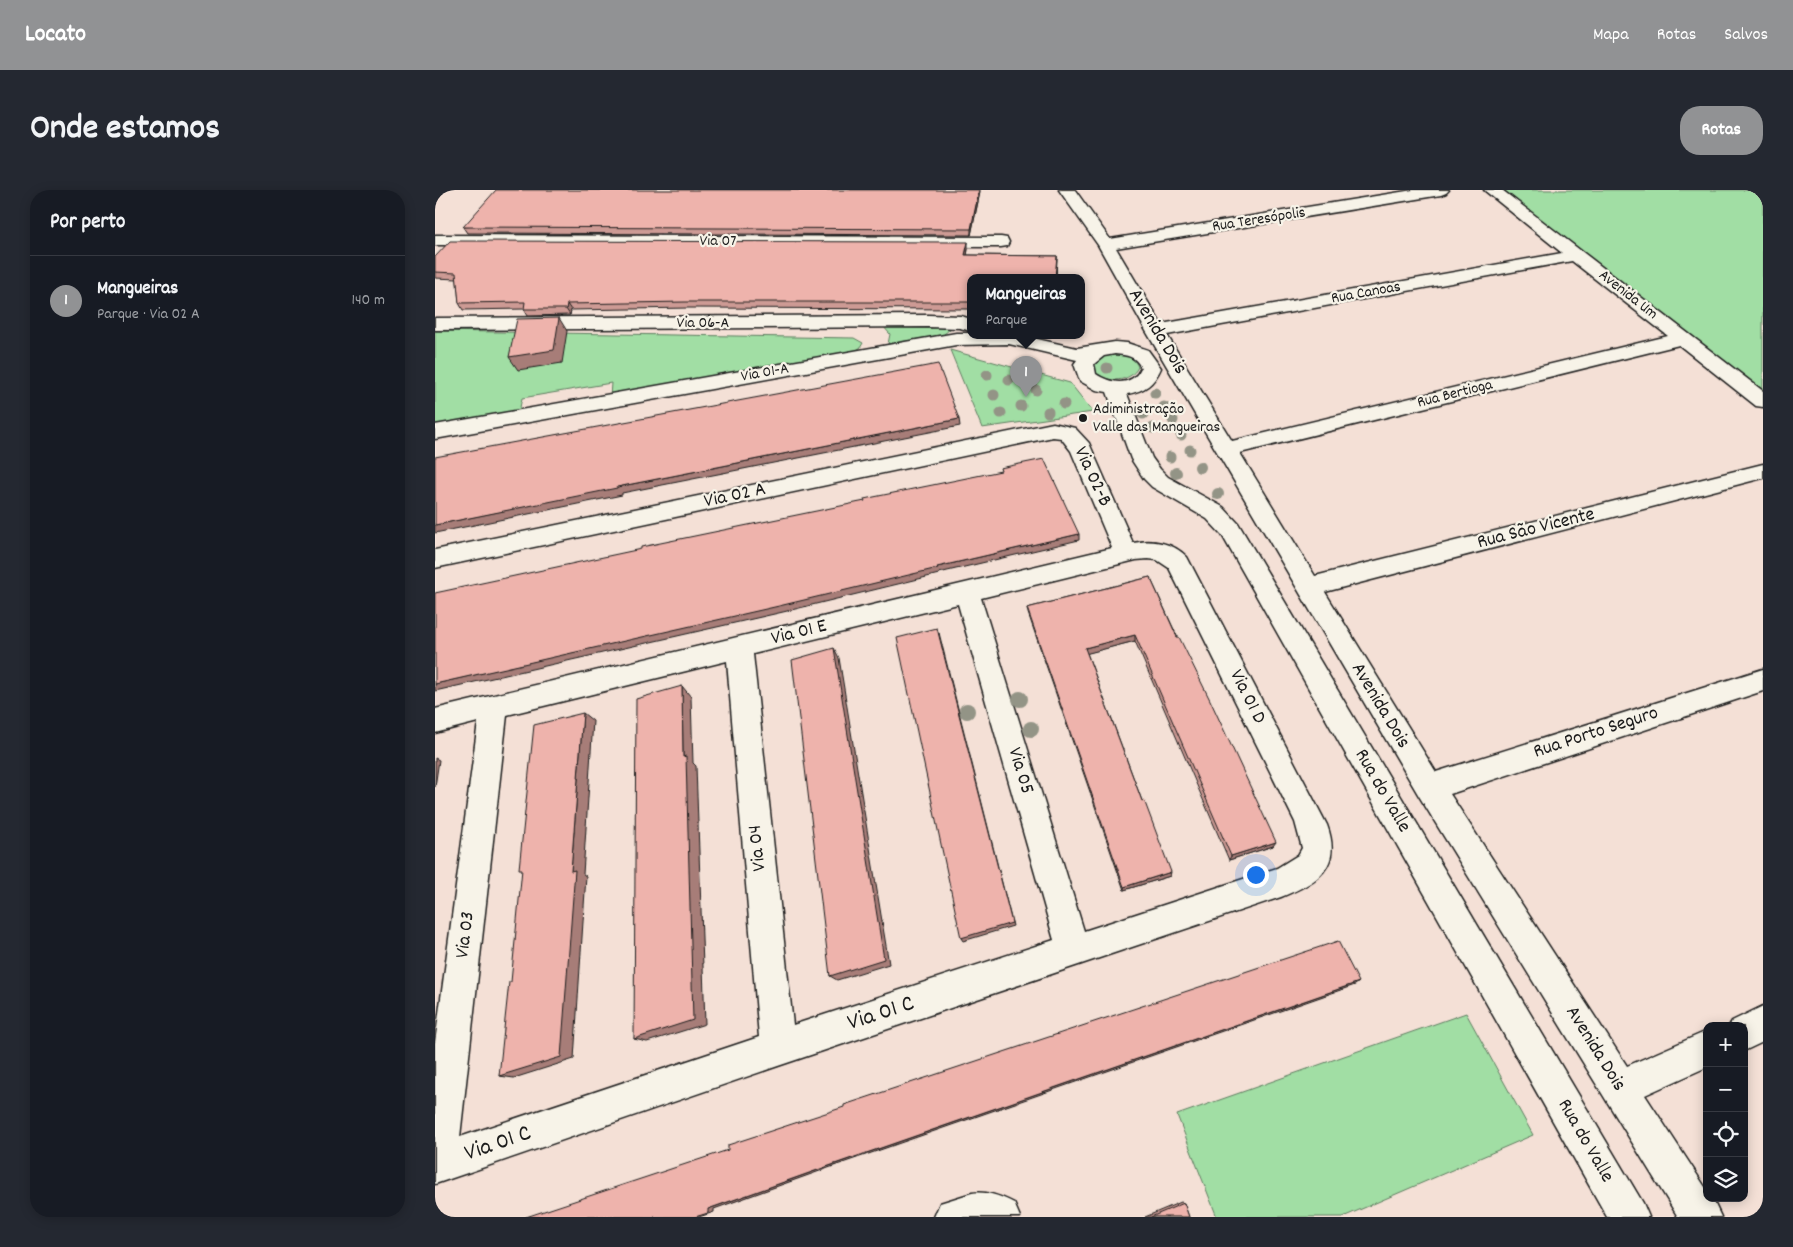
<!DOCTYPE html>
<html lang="pt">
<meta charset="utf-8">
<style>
body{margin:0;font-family:Dekko,sans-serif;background:#242831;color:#f1f3f6}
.controls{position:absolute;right:15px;bottom:15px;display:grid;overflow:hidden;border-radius:10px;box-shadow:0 2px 12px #0003}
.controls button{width:45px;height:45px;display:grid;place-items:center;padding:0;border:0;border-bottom:1px solid #363941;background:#171b24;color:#f1f3f6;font:25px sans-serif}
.you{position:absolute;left:820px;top:684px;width:18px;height:18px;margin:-12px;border:4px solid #fff;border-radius:50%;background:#1a73e8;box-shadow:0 0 0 8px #1a73e833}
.badge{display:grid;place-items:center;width:32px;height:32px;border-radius:50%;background:#919294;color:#fff;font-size:16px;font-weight:700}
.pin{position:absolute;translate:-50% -41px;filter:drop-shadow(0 1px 2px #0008)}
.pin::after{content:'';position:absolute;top:26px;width:18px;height:15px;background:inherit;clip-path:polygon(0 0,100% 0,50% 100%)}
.popup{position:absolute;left:532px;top:84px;width:118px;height:65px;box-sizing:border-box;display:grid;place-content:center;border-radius:10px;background:#171b24;filter:drop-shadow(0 1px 4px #0005);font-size:16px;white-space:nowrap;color:#9ea1a6}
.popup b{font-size:19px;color:#f1f3f6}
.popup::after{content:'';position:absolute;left:50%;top:100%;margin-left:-10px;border:10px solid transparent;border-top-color:#171b24}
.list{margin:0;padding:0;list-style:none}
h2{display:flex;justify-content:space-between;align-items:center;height:65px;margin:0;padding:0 20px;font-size:21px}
h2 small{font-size:16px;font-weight:400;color:#9ea1a6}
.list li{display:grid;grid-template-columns:32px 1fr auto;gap:15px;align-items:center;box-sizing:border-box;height:90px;padding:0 20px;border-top:1px solid #363941}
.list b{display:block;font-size:19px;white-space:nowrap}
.list p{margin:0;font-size:16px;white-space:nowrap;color:#9ea1a6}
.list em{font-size:16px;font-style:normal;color:#9ea1a6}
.icon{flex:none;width:28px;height:28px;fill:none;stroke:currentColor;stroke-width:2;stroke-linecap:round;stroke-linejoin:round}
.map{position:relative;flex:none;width:1328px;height:1027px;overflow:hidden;border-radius:20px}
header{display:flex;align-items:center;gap:30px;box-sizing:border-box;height:70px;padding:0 25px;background:#919294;color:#fff}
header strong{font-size:24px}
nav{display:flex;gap:28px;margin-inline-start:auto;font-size:18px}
.intro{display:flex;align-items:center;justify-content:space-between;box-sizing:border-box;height:120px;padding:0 30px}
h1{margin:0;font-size:35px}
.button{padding:12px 22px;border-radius:20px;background:#919294;color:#fff;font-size:18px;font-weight:700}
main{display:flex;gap:30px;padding:0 30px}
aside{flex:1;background:#171b24;border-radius:20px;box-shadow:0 2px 12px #0003}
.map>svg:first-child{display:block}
.green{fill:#a1dea4;stroke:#5e7d60}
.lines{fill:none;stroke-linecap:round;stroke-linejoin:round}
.street-casing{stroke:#1c1c1c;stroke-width:3}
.street{fill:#f7f3e8;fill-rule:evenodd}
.tree{fill:#939486}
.wall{fill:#cd9a94;stroke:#1c1c1c}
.shaded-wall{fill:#a77d78;stroke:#1c1c1c}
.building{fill:#eeb3ac;stroke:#1c1c1c}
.poi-dot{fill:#1c1c1c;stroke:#f7f3e8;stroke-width:2}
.labels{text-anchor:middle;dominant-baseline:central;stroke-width:4.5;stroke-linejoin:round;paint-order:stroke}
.far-street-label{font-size:16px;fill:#1c1c1c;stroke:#f7f3e8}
.far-poi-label{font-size:16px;fill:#1c1c1c;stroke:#f7f3e8;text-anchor:start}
.street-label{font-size:20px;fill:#1c1c1c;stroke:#f7f3e8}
.near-street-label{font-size:24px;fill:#1c1c1c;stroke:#f7f3e8}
</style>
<header>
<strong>Locato</strong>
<nav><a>Mapa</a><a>Rotas</a><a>Salvos</a></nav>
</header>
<div class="intro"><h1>Onde estamos</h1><a class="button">Rotas</a></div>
<main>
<aside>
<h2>Por perto<small></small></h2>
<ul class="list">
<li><span class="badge">1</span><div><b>Mangueiras</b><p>Parque · Via 02 A</p></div><em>140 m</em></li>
</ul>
</aside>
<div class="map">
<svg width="1328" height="1027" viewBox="0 0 1328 1027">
<rect width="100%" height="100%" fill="#f4e0d6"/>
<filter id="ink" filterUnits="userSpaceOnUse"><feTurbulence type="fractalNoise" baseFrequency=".02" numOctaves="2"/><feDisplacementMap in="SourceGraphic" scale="10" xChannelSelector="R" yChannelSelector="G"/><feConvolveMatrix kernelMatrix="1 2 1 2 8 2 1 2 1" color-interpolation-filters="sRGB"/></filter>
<g filter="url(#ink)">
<g class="green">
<polygon points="1055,0 1328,0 1328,215"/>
<polygon points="447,135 514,136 515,139 508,145 453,154 455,144"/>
<polygon points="0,141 419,148 428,153 425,158 413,164 175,207 176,193 87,208 84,222 0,237"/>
<polygon points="515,160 635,193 658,222 547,238"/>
<path d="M674 164C686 164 698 164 703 177 695 193 674 192 660 185L657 175 666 167Z"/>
<polygon points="1031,823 1098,945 908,1027 782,1027 742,925"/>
</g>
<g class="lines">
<g class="street-casing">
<g id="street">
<path d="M624 0H640L675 49 978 0H1014L1011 3 1006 5 681 58 726 134 1127 63 1049 0H1067L1328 201V217L1321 216 1244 155 805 263 880 386 1328 274V288L890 402 1001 582 1328 479V501L1015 604 1192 876 1272 841V877L1210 905 1272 1000V1008H1277L1286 1027H1243L984 606 711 141 663 55ZM1137 71 1233 146 797 251 732 145Z"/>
<polygon points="0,45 566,47 572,48 574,52 572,56 566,57 0,55"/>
<polygon points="493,125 526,126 536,129 536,141 525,138 493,137 0,140 0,128"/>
<path d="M521 143H536V146H589L642 158 680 152 692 153 713 160 726 178C719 194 710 201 692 204L717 268 725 279 733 287 788 317 803 333 1208 1013 1214 1027H1172L787 345 772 329 717 297 709 289 696 269 672 202 661 200 645 191 639 174 642 170 574 154 521 155 0 249V235ZM680 164C692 165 701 166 706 178 697 197 676 194 661 184L659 174 669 166Z"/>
<path d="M618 233 640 238 654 253 698 353C717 349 738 352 752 367L892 635C908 678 881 693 846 707L343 876 0 994V853L43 532 0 543V519L677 358 636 261 626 248 618 247 0 378V360ZM713 369 722 370 734 378 860 632 867 658 863 665 842 678 649 741 546 408 701 370ZM523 414 619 750 358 835 318 464ZM292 471 324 847 25 947 72 525Z"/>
<polygon points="1328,816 1328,852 1309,861 1309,836 1294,836 1297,831"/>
<path d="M537 1003C552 1001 565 1006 579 1013L585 1027H499L505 1013Z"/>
</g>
</g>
<use href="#street" class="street"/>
</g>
<g class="tree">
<circle cx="672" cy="178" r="5.5"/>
<circle cx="552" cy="185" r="5.5"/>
<circle cx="574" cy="190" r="5.5"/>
<circle cx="601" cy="200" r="5.5"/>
<circle cx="720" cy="203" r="5.5"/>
<circle cx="559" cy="205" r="5.5"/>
<circle cx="629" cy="214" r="5.5"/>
<circle cx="586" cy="216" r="5.5"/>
<circle cx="729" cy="217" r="5.5"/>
<circle cx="613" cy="222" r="5.5"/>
<circle cx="566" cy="223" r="5.5"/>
<circle cx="708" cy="224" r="5.5"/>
<circle cx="738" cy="230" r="5.5"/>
<circle cx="718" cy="238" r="5.5"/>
<circle cx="746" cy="245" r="5.5"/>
<circle cx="755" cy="260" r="5.5"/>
<circle cx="735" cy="267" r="5.5"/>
<circle cx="765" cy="277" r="6"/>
<circle cx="741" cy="283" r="6"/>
<circle cx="783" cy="304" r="6"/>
<circle cx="585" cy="509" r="8"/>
<circle cx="532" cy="521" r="8"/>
<circle cx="596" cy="539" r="8"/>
</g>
<g class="wall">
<polygon points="545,2 536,45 32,43 28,37"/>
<polygon points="533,59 532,65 622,66 621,88 536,88 536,119 253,118 136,120 135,125 93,126 89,119 28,120 24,113 22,89 0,88 0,67"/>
<polygon points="715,387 838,656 794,670 700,451 652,463 735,686 689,700 593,423 592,418"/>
<polygon points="746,1012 749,1013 754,1027 710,1027"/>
</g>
<g class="shaded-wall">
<polygon points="0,0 8,0 0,8"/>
<polygon points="544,0 545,0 545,2 536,45 536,39"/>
<polygon points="533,52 533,59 531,72 530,65"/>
<polygon points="622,66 621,88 620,88"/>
<polygon points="132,114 136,120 135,125 131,119"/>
<polygon points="124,128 132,141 127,173 83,180 74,167"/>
<polygon points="524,229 525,236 187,303 187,305 0,343 0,335 182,297"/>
<polygon points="644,344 644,350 504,383 504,384 348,422 0,501 0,494 502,377"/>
<polygon points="504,443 578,736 528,751 526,748"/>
<polygon points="700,445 700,451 650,464 650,458"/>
<polygon points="399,458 404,468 454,774 402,790 395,786"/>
<polygon points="247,496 256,507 258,573 261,576 270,834 212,852 199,849 248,567"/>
<polygon points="148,523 158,531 148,684 151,686 139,869 79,888 64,886 136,681"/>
<polygon points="0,568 4,570 0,597"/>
<polygon points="841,652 838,656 794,670 796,666"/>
<polygon points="736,682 735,686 689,700 689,697"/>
<polygon points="924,792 920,795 396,977 279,1019 279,1022 264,1027 260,1027 273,1019 391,977"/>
</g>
<g class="building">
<polygon points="61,0 544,0 536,39 28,37"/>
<polygon points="15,51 533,52 530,65 622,66 620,88 536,88 536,112 250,112 132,114 131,119 89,119 90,112 24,113 21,83 0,82 0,67"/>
<polygon points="124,128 119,160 74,167 82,129"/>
<polygon points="503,174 524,229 182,297 182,298 0,335 0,267"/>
<polygon points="609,269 644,344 502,377 503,378 344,416 0,494 0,403 206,359 206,357 430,311 429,309 566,281 565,278"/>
<polygon points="715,387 742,447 744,447 775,510 841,652 796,666 700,445 650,458 707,611 709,610 736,682 689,697 592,418"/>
<polygon points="502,438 577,733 526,748 462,448"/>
<polygon points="399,458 449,769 395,786 357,470"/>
<polygon points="247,496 248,567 251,566 258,830 199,849 201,509"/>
<polygon points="148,523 136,681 140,680 126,867 64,886 74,792 76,792 87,679 84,679 99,535"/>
<polygon points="903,751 924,792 391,977 273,1019 273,1023 260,1027 91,1027 293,960 293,955 409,917 409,915"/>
<polygon points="749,1013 754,1027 716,1027"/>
</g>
</g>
<circle class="poi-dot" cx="648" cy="228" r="5"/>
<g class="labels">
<g class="far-street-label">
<text transform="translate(824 30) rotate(-9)">Rua Teresópolis</text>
<text x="283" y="51">Via 07</text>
<text transform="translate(931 103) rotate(-10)">Rua Canoas</text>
<text transform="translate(1193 105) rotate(38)">Avenida Um</text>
<text x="268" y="133">Via 06-A</text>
<text transform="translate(330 183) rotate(-10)">Via 01-A</text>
<text transform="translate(1020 204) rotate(-14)">Rua Bertioga</text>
</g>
<g class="far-poi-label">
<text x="658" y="219">Adiministração<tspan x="658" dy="18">Valle das Mangueiras</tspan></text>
</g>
<g class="street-label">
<text transform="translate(722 142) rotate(59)">Avenida Dois</text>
<text transform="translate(657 287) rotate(65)">Via 02-B</text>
<text transform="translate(300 306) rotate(-12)">Via 02 A</text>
<text transform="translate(1101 339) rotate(-14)">Rua São Vicente</text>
<text transform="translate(364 443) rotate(-14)">Via 01 E</text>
<text transform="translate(812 507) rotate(63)">Via 01 D</text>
<text transform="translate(945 516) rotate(59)">Avenida Dois</text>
<text transform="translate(1161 543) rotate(-18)">Rua Porto Seguro</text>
<text transform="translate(585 581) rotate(73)">Via 05</text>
<text transform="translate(947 601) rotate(60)">Rua do Valle</text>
<text transform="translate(323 658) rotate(-96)">Via 04</text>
<text transform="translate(31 745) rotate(-83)">Via 03</text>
<text transform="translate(1160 859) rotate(58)">Avenida Dois</text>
<text transform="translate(1150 951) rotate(60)">Rua do Valle</text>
</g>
<g class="near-street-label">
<text transform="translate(446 824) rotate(-18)">Via 01 C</text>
<text transform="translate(63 954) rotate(-19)">Via 01 C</text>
</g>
</g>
</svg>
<div class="controls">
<button>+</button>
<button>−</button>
<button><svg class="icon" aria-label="locate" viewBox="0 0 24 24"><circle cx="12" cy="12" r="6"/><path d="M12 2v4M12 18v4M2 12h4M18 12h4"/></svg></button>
<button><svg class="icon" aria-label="layers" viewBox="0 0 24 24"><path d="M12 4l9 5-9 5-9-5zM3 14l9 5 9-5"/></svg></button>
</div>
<div class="you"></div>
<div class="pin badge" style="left:591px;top:207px">1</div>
<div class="popup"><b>Mangueiras</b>Parque</div>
</div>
</main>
